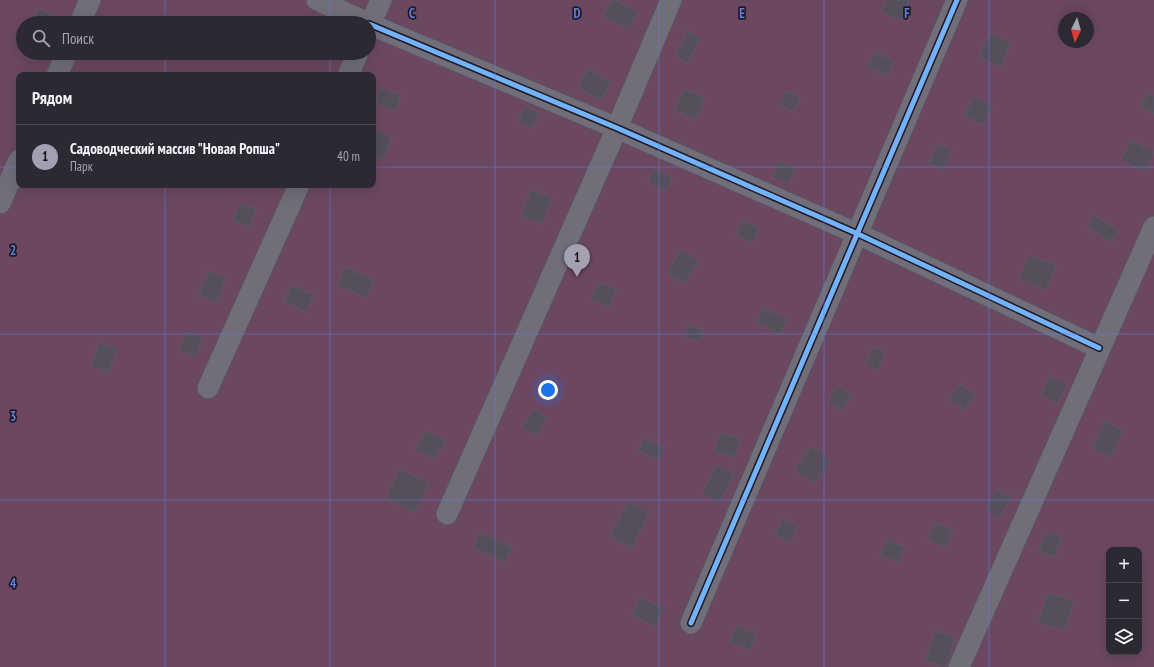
<!DOCTYPE html>
<html lang="ru">
<meta charset="utf-8">
<style>
body{margin:0;font-family:"PT Sans Narrow",sans-serif;background:#383440;color:#f1f3f6}
.controls{position:absolute;right:12px;bottom:12px;display:grid;overflow:hidden;border-radius:8px;box-shadow:0 4px 16px #0002}
.controls button{width:36px;height:36px;display:grid;place-items:center;padding:0;border:0;border-bottom:1px solid #48444f;background:#2c2834;color:#f1f3f6;font:20px sans-serif}
.compass{position:absolute;left:1058px;top:12px;width:36px;height:36px;border-radius:50%;background:#2c2834;box-shadow:0 4px 16px #0002;rotate:185deg}
.you{position:absolute;left:548px;top:390px;width:14px;height:14px;margin:-10px;border:3px solid #fff;border-radius:50%;background:#1a73e8;box-shadow:0 0 0 6px #1a73e833}
.badge{display:grid;place-items:center;width:26px;height:26px;border-radius:50%;background:#a4a0b1;color:#111;font-size:13px;font-weight:700}
.pin{position:absolute;translate:-50% -33px;filter:drop-shadow(0 1px 2px #0008)}
.pin::after{content:'';position:absolute;top:21px;width:14px;height:12px;background:inherit;clip-path:polygon(0 0,100% 0,50% 100%)}
.list{margin:0;padding:0;list-style:none}
h2{display:flex;justify-content:space-between;align-items:center;height:52px;margin:0;padding:0 16px;font-size:17px}
h2 small{font-size:13px;font-weight:400;color:#a6a6ac}
.list li{display:grid;grid-template-columns:26px 1fr auto;gap:12px;align-items:center;box-sizing:border-box;height:64px;padding:0 16px;border-top:1px solid #48444f}
.list b{display:block;font-size:15px;white-space:nowrap}
.list p{margin:0;font-size:13px;white-space:nowrap;color:#a6a6ac}
.list em{font-size:13px;font-style:normal;color:#a6a6ac}
.icon{flex:none;width:22px;height:22px;fill:none;stroke:currentColor;stroke-width:2;stroke-linecap:round;stroke-linejoin:round}
.map{position:relative;flex:none;width:1154px;height:667px;overflow:hidden}
.search{position:absolute;background:#2c2834;box-shadow:0 4px 16px #0002;left:16px;top:16px;width:360px;height:44px;display:flex;align-items:center;gap:10px;box-sizing:border-box;padding:0 14px;border-radius:22px;color:#a6a6ac;font-size:15px}
.panel{position:absolute;background:#2c2834;box-shadow:0 4px 16px #0002;left:16px;top:72px;width:360px;height:116px;border-radius:8px}
.map>svg:first-child{display:block}
.green{fill:#6c4761;fill-rule:evenodd}
.building{fill:#554f5c;stroke:#5e5866}
.lines{fill:none;stroke-linecap:round;stroke-linejoin:round}
.street-casing{stroke:#585461;stroke-width:23}
.street{stroke:#716d79;stroke-width:21}
.cycleway-casing{stroke:#1e1b27;stroke-width:8}
.cycleway{stroke:#73b2f8;stroke-width:5}
.grid{fill:none;stroke:#607fde;stroke-width:1;stroke-opacity:0.55}
.grid-label{font-size:13px;text-anchor:middle;font-weight:bold;fill:#607fde;stroke:#1e1b27;stroke-width:3.5;stroke-linejoin:round;paint-order:stroke}
</style>
<div class="map">
<svg width="1154" height="667" viewBox="0 0 1154 667">
<rect width="100%" height="100%" fill="#3b3646"/>
<path class="green" d="M0 0H1154V667H0ZM1064 18H1088V42H1064ZM23 23H369V53H23ZM19 75H373V185H19ZM1109 550H1139V652H1109Z"/>
<g class="building">
<polygon points="612,0 616,0 638,12 629,29 603,16"/>
<polygon points="887,0 909,0 902,20 882,13"/>
<polygon points="39,8 57,17 54,23 32,23"/>
<polygon points="688,31 701,38 688,63 675,56"/>
<polygon points="990,33 1011,43 1000,67 979,57"/>
<polygon points="874,52 894,61 887,76 867,67"/>
<polygon points="319,53 335,53 332,59"/>
<polygon points="588,69 611,83 601,100 578,87"/>
<polygon points="380,88 401,95 395,111 375,103"/>
<polygon points="684,89 705,99 695,120 674,109"/>
<polygon points="787,91 800,98 793,112 779,105"/>
<polygon points="1148,93 1154,96 1154,114 1140,107"/>
<polygon points="974,97 993,106 983,125 964,115"/>
<polygon points="525,106 540,114 532,128 518,121"/>
<polygon points="373,129 392,137 383,160 373,156"/>
<polygon points="1131,140 1154,152 1145,172 1121,160"/>
<polygon points="938,144 952,150 943,170 928,163"/>
<polygon points="779,161 795,168 789,184 772,177"/>
<polygon points="654,169 672,178 666,191 648,182"/>
<polygon points="531,190 552,198 542,224 521,216"/>
<polygon points="240,203 256,210 249,227 233,221"/>
<polygon points="1093,215 1118,230 1111,242 1087,227"/>
<polygon points="743,220 759,228 752,243 736,235"/>
<polygon points="681,250 699,261 685,283 667,273"/>
<polygon points="1029,255 1056,266 1046,290 1019,279"/>
<polygon points="346,267 374,281 366,298 337,285"/>
<polygon points="208,271 226,278 217,303 199,296"/>
<polygon points="599,282 617,290 609,307 591,299"/>
<polygon points="292,285 314,295 306,312 284,302"/>
<polygon points="763,308 787,319 780,335 756,323"/>
<polygon points="689,325 704,331 699,342 684,336"/>
<polygon points="187,332 203,338 195,357 179,350"/>
<polygon points="99,343 117,349 109,372 91,366"/>
<polygon points="873,347 885,351 878,370 866,365"/>
<polygon points="1049,376 1067,384 1058,403 1041,395"/>
<polygon points="960,384 975,395 965,410 949,399"/>
<polygon points="838,386 852,395 842,410 828,401"/>
<polygon points="533,409 547,418 536,435 522,427"/>
<polygon points="1105,421 1123,431 1111,457 1092,448"/>
<polygon points="425,431 445,441 435,459 415,449"/>
<polygon points="720,433 740,438 735,457 715,452"/>
<polygon points="644,438 664,447 659,460 638,451"/>
<polygon points="811,446 831,460 815,484 795,470"/>
<polygon points="716,465 734,474 720,503 702,494"/>
<polygon points="400,469 429,483 415,512 386,498"/>
<polygon points="996,490 1011,497 1000,518 986,510"/>
<polygon points="628,502 649,512 632,548 610,537"/>
<polygon points="783,519 798,526 790,542 775,535"/>
<polygon points="934,523 953,530 947,547 928,540"/>
<polygon points="1047,531 1062,538 1054,557 1039,551"/>
<polygon points="480,533 512,547 505,562 473,548"/>
<polygon points="886,539 905,547 899,562 880,555"/>
<polygon points="1048,593 1074,601 1064,631 1038,622"/>
<polygon points="640,598 664,607 656,626 632,616"/>
<polygon points="736,626 756,633 750,650 730,643"/>
<polygon points="935,631 955,637 946,667 925,661"/>
</g>
<g class="lines">
<g class="street-casing">
<g id="street">
<polyline points="317,0 368,23"/>
<polyline points="80,23 90,0"/>
<polyline points="369,24 617,128 858,234 1099,348"/>
<polyline points="369,27 381,0"/>
<polyline points="57,75 67,53"/>
<polyline points="348,75 358,53"/>
<polyline points="0,203 19,160"/>
<polyline points="208,388 299,185"/>
<polyline points="447,514 617,128 671,0"/>
<polyline points="691,623 957,0"/>
<polyline points="959,667 1154,227"/>
</g>
</g>
<use href="#street" class="street"/>
<g class="cycleway-casing">
<g id="cycleway">
<polyline points="369,24 617,128 858,234 1099,348"/>
<polyline points="691,623 957,0"/>
</g>
</g>
<use href="#cycleway" class="cycleway"/>
</g>
<path class="grid" d="M165 0V23M330 0V23M495 0V667M659 0V667M824 0V667M989 0V667M165 53V75M330 53V75M0 167H19M373 167H1154M165 185V667M330 185V667M0 334H1154M0 500H1154"/>
<g class="grid-label">
<text x="412" y="18">C</text>
<text x="577" y="18">D</text>
<text x="742" y="18">E</text>
<text x="907" y="18">F</text>
<text x="13" y="255">2</text>
<text x="13" y="421">3</text>
<text x="13" y="588">4</text>
</g>
</svg>
<div class="controls">
<button>+</button>
<button>−</button>
<button><svg class="icon" aria-label="layers" viewBox="0 0 24 24"><path d="M12 4l9 5-9 5-9-5zM3 14l9 5 9-5"/></svg></button>
</div>
<svg class="compass" viewBox="-18 -18 36 36"><path d="M0-13l5 13h-10z" fill="#e53935"/><path d="M0 13l5-13h-10z" fill="#a6a6ac"/></svg>
<div class="you"></div>
<div class="pin badge" style="left:577px;top:277px">1</div>
<div class="search"><svg class="icon" aria-label="search" viewBox="0 0 24 24"><circle cx="10" cy="10" r="6"/><path d="M15 15l6 6"/></svg>Поиск</div>
<section class="panel">
<h2>Рядом<small></small></h2>
<ul class="list">
<li><span class="badge">1</span><div><b>Садоводческий массив &quot;Новая Ропша&quot;</b><p>Парк</p></div><em>40 m</em></li>
</ul>
</section>
</div>
